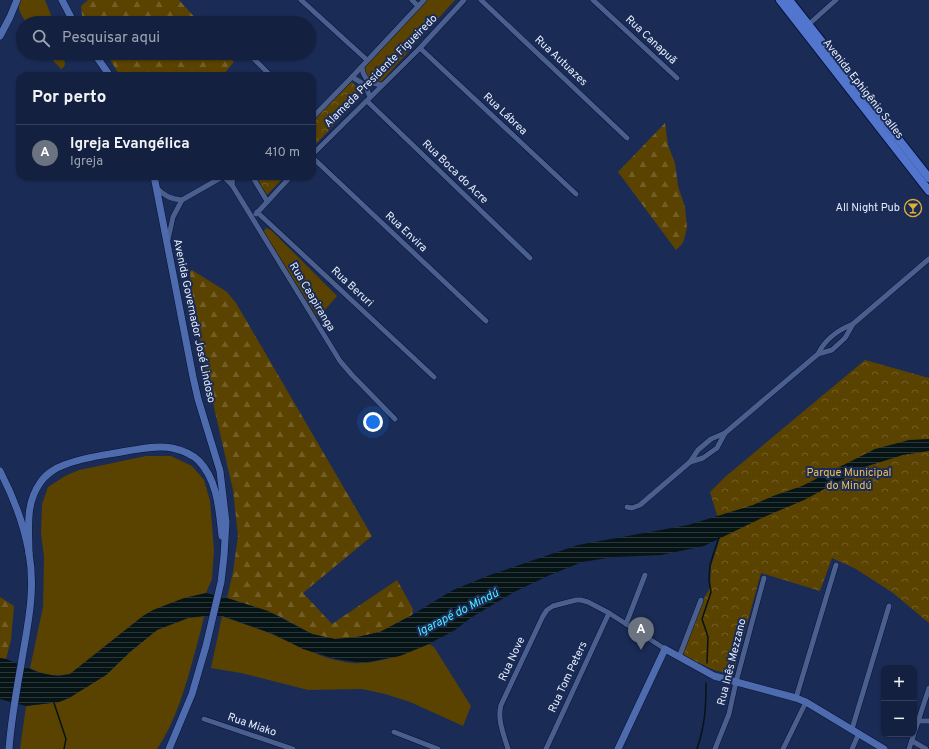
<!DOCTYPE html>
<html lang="pt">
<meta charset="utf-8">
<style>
body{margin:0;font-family:Overpass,sans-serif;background:#212d4b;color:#f1f3f6}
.controls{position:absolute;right:12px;bottom:12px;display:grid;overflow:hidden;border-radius:8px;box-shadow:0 1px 3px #0004}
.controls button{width:36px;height:36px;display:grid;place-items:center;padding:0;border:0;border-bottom:1px solid #333e59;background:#142040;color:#f1f3f6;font:20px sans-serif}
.you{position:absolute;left:373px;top:422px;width:14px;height:14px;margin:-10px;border:3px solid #fff;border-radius:50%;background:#1a73e8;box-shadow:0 0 0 6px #1a73e833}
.badge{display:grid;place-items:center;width:26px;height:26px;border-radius:50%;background:#b45309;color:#fff;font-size:13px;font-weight:700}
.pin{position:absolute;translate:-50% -33px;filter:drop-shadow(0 1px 2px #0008)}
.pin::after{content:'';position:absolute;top:21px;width:14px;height:12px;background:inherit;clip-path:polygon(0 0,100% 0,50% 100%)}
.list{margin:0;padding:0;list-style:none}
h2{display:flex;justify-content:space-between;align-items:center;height:52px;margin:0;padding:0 16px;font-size:17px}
h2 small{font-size:13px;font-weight:400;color:#9da3b1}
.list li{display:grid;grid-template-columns:26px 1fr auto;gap:12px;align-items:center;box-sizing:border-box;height:56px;padding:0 16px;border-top:1px solid #333e59}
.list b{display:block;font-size:15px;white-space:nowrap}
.list p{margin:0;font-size:13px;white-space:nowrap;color:#9da3b1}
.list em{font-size:13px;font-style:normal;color:#9da3b1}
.icon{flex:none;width:22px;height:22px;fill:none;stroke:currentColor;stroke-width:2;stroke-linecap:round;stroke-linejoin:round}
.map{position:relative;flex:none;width:929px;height:749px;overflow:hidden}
.search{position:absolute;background:#142040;box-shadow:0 1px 3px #0004;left:16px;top:16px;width:300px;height:44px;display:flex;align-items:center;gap:10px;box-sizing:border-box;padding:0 14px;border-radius:22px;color:#9da3b1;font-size:15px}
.panel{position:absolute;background:#142040;box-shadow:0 1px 3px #0004;left:16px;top:72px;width:300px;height:108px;border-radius:12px}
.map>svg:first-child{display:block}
.green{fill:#5a4200}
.forest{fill:url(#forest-firs)}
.park{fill:url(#park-crowns)}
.water{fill:url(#water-rules)}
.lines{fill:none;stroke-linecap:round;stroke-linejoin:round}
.stream{stroke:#061416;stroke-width:1.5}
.street-casing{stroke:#051139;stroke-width:6}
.secondary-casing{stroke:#051139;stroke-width:8}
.primary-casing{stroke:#051139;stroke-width:10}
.street{stroke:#4a5f8d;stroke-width:5}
.secondary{stroke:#4e6bad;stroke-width:7}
.primary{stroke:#5276ce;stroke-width:8}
.labels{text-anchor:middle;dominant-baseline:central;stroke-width:4;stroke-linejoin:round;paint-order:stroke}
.street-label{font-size:11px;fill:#e5edfd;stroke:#1a2b55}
.poi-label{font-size:11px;fill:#e5edfd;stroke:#1a2b55;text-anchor:end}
.park-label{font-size:11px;fill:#edbf57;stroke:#1a2b55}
.water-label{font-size:12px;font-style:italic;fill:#4bedfe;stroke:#1a2b55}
</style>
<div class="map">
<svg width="929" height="749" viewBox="0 0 929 749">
<defs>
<pattern id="forest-firs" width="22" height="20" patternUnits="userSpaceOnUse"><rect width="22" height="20" fill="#5a4200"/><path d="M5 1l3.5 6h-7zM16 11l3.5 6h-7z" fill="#725e26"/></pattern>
<pattern id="park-crowns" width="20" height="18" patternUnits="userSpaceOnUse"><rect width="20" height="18" fill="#5a4200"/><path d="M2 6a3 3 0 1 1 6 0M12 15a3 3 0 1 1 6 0" fill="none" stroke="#725e26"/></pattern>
<pattern id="water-rules" width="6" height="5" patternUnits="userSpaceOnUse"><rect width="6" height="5" fill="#061416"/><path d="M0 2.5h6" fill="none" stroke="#2a3639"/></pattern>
</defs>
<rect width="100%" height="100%" fill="#1a2b55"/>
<g class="green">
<polygon points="17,0 45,0 54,23 26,23 20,12"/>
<polygon points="427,0 455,0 381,82 372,82 364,72 366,65"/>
<polygon points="46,53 63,53 65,64 64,67 61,69"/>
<polygon points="266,228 271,230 337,296 318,318 263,232"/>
<path d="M146 456H171L192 466 204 480 210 501 214 550 212 579 206 593C184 598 163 605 143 616L70 674C54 677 44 675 30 668L43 607 44 557 41 534 42 504 48 487 65 476 79 470Z"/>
<path d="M204 616C202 628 198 640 195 652 186 685 176 721 157 749H20L26 706 59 702 69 698 106 675 131 651 157 630 188 618Z"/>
<path d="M222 616C240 623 258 628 274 635 302 647 332 665 364 663 387 661 408 652 429 644L434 647 471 706 463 726 410 702 385 694 362 689 308 690 241 673 211 668Z"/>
</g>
<g class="forest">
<polygon points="88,0 179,0 200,23 86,23 82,16 81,6"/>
<polygon points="106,53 226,53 234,62 222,76 120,76"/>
<polygon points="665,123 668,145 675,163 678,186 685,207 687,228 683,243 676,250 618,172"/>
<polygon points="192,270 227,292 236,303 372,536 303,593 332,624 397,580 413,609 412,615 380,632 357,637 335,639 312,634 279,616 258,608 227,598 233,572 238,536 233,490 205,368 196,321 191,288 190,271"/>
<polygon points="0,597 14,606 11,640 6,659 0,658"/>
</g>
<g class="park">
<polygon points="351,81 362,92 360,98 312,148 312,121"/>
<polygon points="256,176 285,176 266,196"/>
<polygon points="865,360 929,378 929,623 893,593 856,569 832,558 820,591 761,573 733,675 714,670 682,655 704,598 710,588 711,566 721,535 717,515 710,492 725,477"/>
</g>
<polygon class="water" points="929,439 929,451 903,455 868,466 804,500 764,517 704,546 661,555 614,557 582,562 550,575 516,591 472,617 455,630 429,644 400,656 363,663 336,659 303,649 273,634 223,616 204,616 188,618 157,630 131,651 106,675 69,698 59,702 26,706 0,699 0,658 6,659 40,673 58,676 70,674 143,616 153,610 184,598 206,593 227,598 268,611 312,634 335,639 357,637 380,632 412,615 453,590 490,575 578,545 688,525 753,505 773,496 802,486 875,449 909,440"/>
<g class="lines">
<g class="stream">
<polyline points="707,663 708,637 702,619 711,592 709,580 710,565 719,537"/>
<polyline points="54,703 66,739 64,749"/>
<path d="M697 749C705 725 706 708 706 683"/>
</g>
<g class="street-casing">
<g id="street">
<polyline points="301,0 367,60"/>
<polyline points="412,0 418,6"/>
<polyline points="481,0 627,138"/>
<polyline points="593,0 677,78"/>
<polyline points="808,25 836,0"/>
<polyline points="420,48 576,194"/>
<polyline points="251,56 271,76"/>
<path d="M362 67C363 79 370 84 382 85"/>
<polyline points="352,77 365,85 370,97"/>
<polyline points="367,101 530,258"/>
<polyline points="312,118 352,77 424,0"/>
<polyline points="312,155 420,48 464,0"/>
<polyline points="312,157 486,321"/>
<polyline points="223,176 232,185 340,361 352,375 395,419"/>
<polyline points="252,176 267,201"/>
<polyline points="232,185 233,176"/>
<path d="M157 188C164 196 171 199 182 200"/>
<polyline points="257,212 434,377"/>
<polyline points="256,214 291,176"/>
<polyline points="168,240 173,217 182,200 224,176"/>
<path d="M818 354C825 339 838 330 853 324L929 259"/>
<polyline points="690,462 703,458 717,448 725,433"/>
<polyline points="627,507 632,508 640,505 690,462 698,450 711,439 725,433 818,354 832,350 845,338 853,324"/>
<polyline points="626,624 645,575"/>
<polyline points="679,657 701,600"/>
<polyline points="796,698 836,565"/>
<polyline points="204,719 293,749"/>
<polyline points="918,721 929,721"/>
<polyline points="852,729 889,606"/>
<polyline points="394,732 438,749"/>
<polyline points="912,741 926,749"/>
<path d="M508 749C504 735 497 720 501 705L543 616 547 610 553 606 576 600H581L588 602 609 613 665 649"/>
<polyline points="546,749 609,613"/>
<polyline points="715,749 729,714 736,682 764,578"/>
<polyline points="783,749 806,702"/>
<polyline points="852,749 859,733"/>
<polyline points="909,749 929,688"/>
</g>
</g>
<g class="secondary-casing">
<g id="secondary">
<polyline points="62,0 74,23"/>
<polyline points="0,36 10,17 17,0"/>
<polyline points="94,53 110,76"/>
<polyline points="154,176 193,377 198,399 220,471 226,522 224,556 221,582 206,646 192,694 169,749"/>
<path d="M0 471C13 496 24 525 29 553 36 592 27 627 21 665 16 693 11 721 9 749"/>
<path d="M29 554C29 529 25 504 40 483 45 475 55 468 64 465 83 457 106 455 127 451 141 449 157 445 172 448 181 450 192 454 199 461 218 481 219 511 222 536"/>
<polyline points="618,749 665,649 714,676 796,698 806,702 884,749"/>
</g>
</g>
<g class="primary-casing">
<g id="primary">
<polyline points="780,0 929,191"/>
<polyline points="789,0 929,178"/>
</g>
</g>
<use href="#street" class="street"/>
<use href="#secondary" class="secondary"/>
<use href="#primary" class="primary"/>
</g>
<defs>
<g id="bar-ring" transform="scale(0.9)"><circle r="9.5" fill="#1a2b55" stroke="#e1af34" stroke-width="1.5"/><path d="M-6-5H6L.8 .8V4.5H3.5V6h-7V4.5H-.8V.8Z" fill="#e1af34"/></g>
</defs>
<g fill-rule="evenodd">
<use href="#bar-ring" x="913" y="208"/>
</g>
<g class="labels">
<g class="street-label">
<text transform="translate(651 40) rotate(43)">Rua Canapuã</text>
<text transform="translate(561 61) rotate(43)">Rua Autuazes</text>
<text transform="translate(381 71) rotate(-45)">Alameda Presidente Figueiredo</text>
<text transform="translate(863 89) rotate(52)">Avenida Ephigênio Salles</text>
<text transform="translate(505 114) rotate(43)">Rua Lábrea</text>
<text transform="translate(455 172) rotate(44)">Rua Boca do Acre</text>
<text transform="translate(406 232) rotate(43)">Rua Envira</text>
<text transform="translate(352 287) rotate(43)">Rua Beruri</text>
<text transform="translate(312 297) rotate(59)">Rua Caapiranga</text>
<text transform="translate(194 321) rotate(78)">Avenida Governador José Lindoso</text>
<text transform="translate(512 659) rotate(-65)">Rua Nove</text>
<text transform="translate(732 662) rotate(-76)">Rua Inês Mezzano</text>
<text transform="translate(568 677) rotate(-65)">Rua Tom Peters</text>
<text transform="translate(252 725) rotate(19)">Rua Miako</text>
</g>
<g class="poi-label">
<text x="900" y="208">All Night Pub</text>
</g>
<g class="park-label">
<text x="849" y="473">Parque Municipal<tspan x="849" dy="13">do Mindú</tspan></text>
</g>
<g class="water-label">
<text transform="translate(458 613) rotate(-27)">Igarapé do Mindú</text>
</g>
</g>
</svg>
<div class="controls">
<button>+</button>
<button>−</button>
</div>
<div class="you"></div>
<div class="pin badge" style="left:641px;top:650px;background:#6b7280">A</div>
<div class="search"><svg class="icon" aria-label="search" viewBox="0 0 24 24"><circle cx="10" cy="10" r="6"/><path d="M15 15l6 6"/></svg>Pesquisar aqui</div>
<section class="panel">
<h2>Por perto<small></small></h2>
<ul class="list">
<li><span class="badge" style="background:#6b7280">A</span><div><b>Igreja Evangélica</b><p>Igreja</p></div><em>410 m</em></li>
</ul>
</section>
</div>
